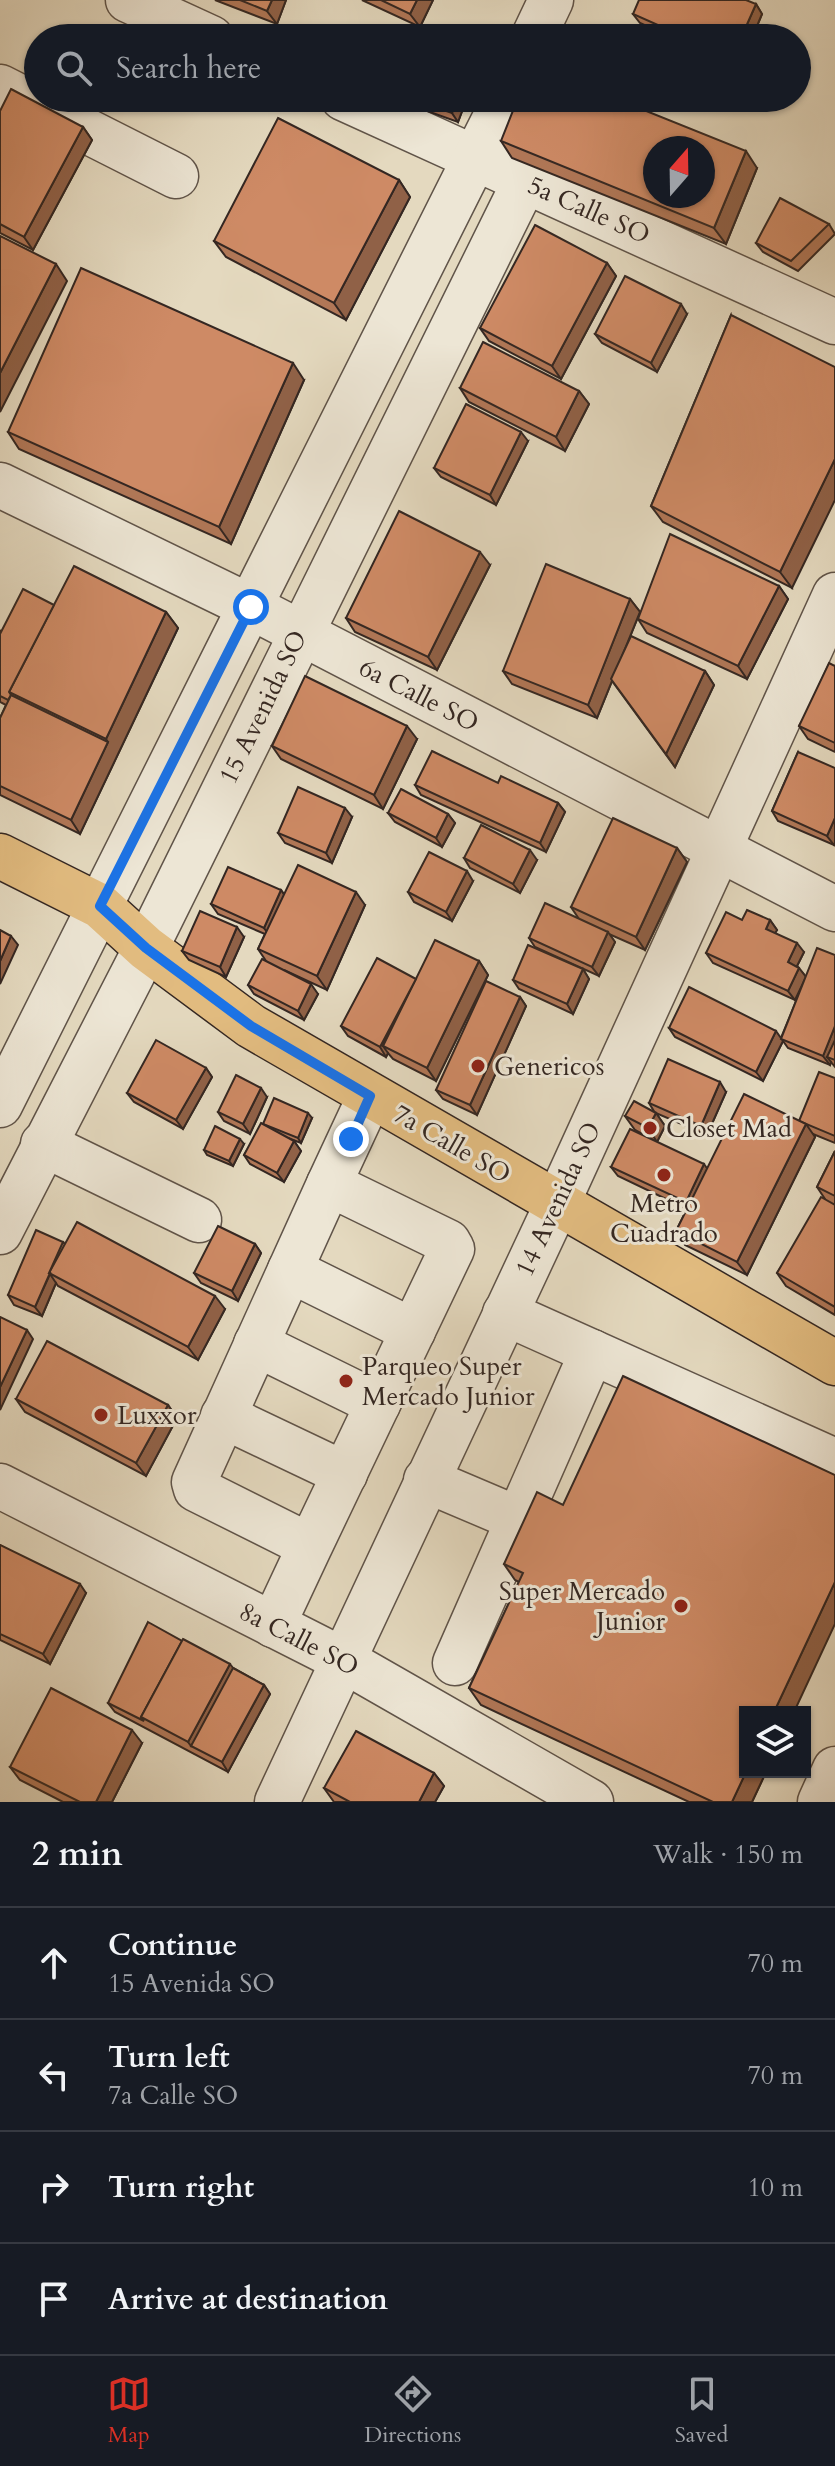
<!DOCTYPE html>
<meta charset="utf-8">
<style>
body{margin:0;font-family:Cardo,serif;background:#20242c;color:#f1f3f6}
.controls{position:absolute;right:24px;bottom:24px;display:grid;overflow:hidden;border-radius:0px;box-shadow:0 2px 6px #0004}
.controls button{width:72px;height:72px;display:grid;place-items:center;padding:0;border:0;border-bottom:2px solid #363941;background:#171b24;color:#f1f3f6;font:40px sans-serif}
.compass{position:absolute;left:643px;top:136px;width:72px;height:72px;border-radius:50%;background:#171b24;box-shadow:0 2px 6px #0004;rotate:20deg}
.stop{position:absolute;width:24px;height:24px;margin:-18px;border:6px solid #1a73e8;border-radius:50%;background:#fff}
.stop.end{background:#1a73e8;border-color:#fff;box-shadow:0 2px 8px #0008}
.list{margin:0;padding:0;list-style:none}
h2{display:flex;justify-content:space-between;align-items:center;height:104px;margin:0;padding:0 32px;font-size:34px}
h2 small{font-size:26px;font-weight:400;color:#9ea1a6}
.list li{display:grid;grid-template-columns:52px 1fr auto;gap:24px;align-items:center;box-sizing:border-box;height:112px;padding:0 32px;border-top:2px solid #363941}
.list b{display:block;font-size:30px;white-space:nowrap}
.list p{margin:0;font-size:26px;white-space:nowrap;color:#9ea1a6}
.list em{font-size:26px;font-style:normal;color:#9ea1a6}
.icon{flex:none;width:44px;height:44px;fill:none;stroke:currentColor;stroke-width:2;stroke-linecap:round;stroke-linejoin:round}
.map{position:relative;flex:none;width:835px;height:1802px;overflow:hidden}
.search{position:absolute;background:#171b24;box-shadow:0 2px 6px #0004;left:24px;right:24px;top:24px;height:88px;display:flex;align-items:center;gap:20px;box-sizing:border-box;padding:0 28px;border-radius:44px;color:#9ea1a6;font-size:30px}
.sheet{height:552px;background:#171b24}
nav{display:flex;justify-content:space-around;align-items:center;box-sizing:border-box;height:112px;border-top:2px solid #363941;background:#171b24;font-size:22px;color:#9ea1a6}
nav a{display:grid;justify-items:center;gap:4px}
nav .on{color:#d93025}
.map>svg:first-child{display:block}
.lines{fill:none;stroke-linecap:round;stroke-linejoin:round}
.minor-casing{stroke:#605449;stroke-width:47}
.major-casing{stroke:#342722;stroke-width:47}
.minor{stroke:#ede6d5;stroke-width:44}
.major{stroke:#e2bc80;stroke-width:44}
.wall{fill:#b17757;stroke:#342722;stroke-width:2}
.shaded-wall{fill:#906147;stroke:#342722;stroke-width:2}
.building{fill:#ce8a65;stroke:#342722;stroke-width:2;fill-rule:evenodd}
.route{stroke:#1a73e8;stroke-width:10}
.poi-dot{fill:#8f2418;stroke:#ede6d5;stroke-width:3}
.labels{text-anchor:middle;dominant-baseline:central;stroke-width:6;stroke-linejoin:round;paint-order:stroke}
.street-label{font-size:26px;fill:#342722;stroke:#ede6d5}
.poi-label{font-size:26px;fill:#342722;stroke:#ede6d5;text-anchor:start}
</style>
<div class="map">
<svg width="835" height="1802" viewBox="0 0 835 1802">
<rect width="100%" height="100%" fill="#e4d9bf"/>
<filter id="stains"><feTurbulence type="fractalNoise" baseFrequency=".0025" numOctaves="4"/><feColorMatrix values="0 0 0 0 .2 0 0 0 0 .09 0 0 0 0 .02 0 0 0 .5 -.17"/></filter>
<radialGradient id="worn" r=".72"><stop offset=".6" stop-color="#630" stop-opacity="0"/><stop offset="1" stop-color="#630" stop-opacity=".3"/></radialGradient>
<g class="lines">
<g class="minor-casing">
<g id="minor">
<polyline points="128,0 211,38"/>
<polyline points="533,38 551,0"/>
<polyline points="0,87 176,176"/>
<polyline points="343,98 835,322"/>
<polyline points="0,485 251,607 835,909"/>
<polyline points="0,1105 505,98"/>
<polyline points="43,1144 199,1220"/>
<polyline points="329,1184 370,1096"/>
<polyline points="0,1232 146,948 525,181"/>
<polyline points="290,1270 413,1331"/>
<polyline points="505,1313 835,1461"/>
<polyline points="256,1344 378,1404"/>
<polyline points="223,1416 345,1474"/>
<polyline points="426,1480 518,1519"/>
<polyline points="0,1486 343,1660 591,1802"/>
<polyline points="273,1625 310,1546 196,1489 194,1482 329,1184 448,1242 452,1249 310,1546"/>
<polyline points="455,1663 592,1352"/>
<polyline points="277,1802 557,1204 835,595"/>
<polyline points="820,1802 835,1769"/>
</g>
</g>
<g class="major-casing">
<polyline id="major" points="0,856 100,906 146,948 251,1026 835,1363"/>
</g>
<use href="#minor" class="minor"/>
<use href="#major" class="major"/>
</g>
<g class="wall">
<polygon points="215,0 286,0 277,24"/>
<polygon points="362,0 433,0 420,27"/>
<polygon points="756,4 762,14 752,38 673,38 640,23 633,14"/>
<polygon points="467,98 458,122 427,111 420,102"/>
<polygon points="0,111 83,127 92,140 33,250 0,233"/>
<polygon points="501,141 757,168 726,244 512,158"/>
<polygon points="399,180 410,197 346,320 226,257 214,241"/>
<polygon points="829,224 835,234 798,271 763,252 756,243"/>
<polygon points="607,263 616,276 561,379 489,341 480,328"/>
<polygon points="687,314 657,372 602,343 595,334"/>
<polygon points="731,315 792,588 663,522 651,506"/>
<polygon points="304,380 231,544 19,449 8,432"/>
<polygon points="460,388 579,391 589,404 565,451 469,402"/>
<polygon points="528,441 496,505 441,477 434,468"/>
<polygon points="490,565 437,670 355,632 346,618"/>
<polygon points="779,586 788,599 747,679 647,633 638,619"/>
<polygon points="630,599 640,612 626,647 705,671 714,685 675,767 612,681 597,718 512,684 503,671"/>
<polygon points="54,605 166,612 178,628 80,834 0,795 0,718 6,705 0,702 0,630 1,632"/>
<polygon points="835,666 835,752 808,739 799,726"/>
<polygon points="417,739 383,809 281,759 272,746"/>
<polygon points="798,752 834,845 778,821 772,811"/>
<polygon points="498,783 558,803 565,812 546,852 421,795 415,785"/>
<polygon points="388,813 448,814 455,823 442,847 395,822"/>
<polygon points="352,817 332,863 285,843 278,833"/>
<polygon points="677,848 687,862 645,950 609,934 615,942 599,976 535,947 529,938 579,919 571,907"/>
<polygon points="464,858 537,860 520,893 470,868"/>
<polygon points="473,881 452,921 414,902 408,892"/>
<polygon points="281,890 284,894 365,905 327,990 284,970 318,994 304,1020 254,994 248,985 266,961 258,949 265,934 218,914 211,904"/>
<polygon points="742,920 770,920 777,930 775,933 804,952 797,966 806,977 835,955 835,1067 831,1062 830,1065 788,1048 783,1041 763,1081 675,1037 669,1028 781,1038 805,979 795,1000 713,963 706,953"/>
<polygon points="244,937 226,977 189,960 182,951"/>
<polygon points="479,961 488,975 436,1081 393,1059 388,1053 386,1057 348,1036 341,1026 416,979"/>
<polygon points="583,969 589,979 573,1014 519,989 513,980"/>
<polygon points="520,997 526,1006 477,1115 443,1099 436,1090"/>
<polygon points="206,1068 212,1077 183,1129 134,1102 127,1093"/>
<polygon points="835,1078 835,1143 813,1134 815,1137 747,1275 685,1245 676,1231 687,1209 618,1176 611,1167 707,1168 799,1121"/>
<polygon points="726,1092 707,1135 656,1113 665,1126 657,1142 635,1130 625,1116 655,1113 649,1103"/>
<polygon points="267,1097 250,1134 224,1121 218,1112"/>
<polygon points="312,1118 301,1143 288,1138 294,1141 301,1151 284,1182 250,1164 244,1155 263,1124"/>
<polygon points="244,1144 233,1166 207,1155 204,1150"/>
<polygon points="835,1151 835,1315 786,1286 777,1273 825,1199 817,1187"/>
<polygon points="63,1242 65,1244 225,1309 198,1360 58,1286 56,1283 42,1316 14,1305 8,1295"/>
<polygon points="255,1244 261,1253 238,1301 201,1283 194,1273"/>
<polygon points="16,1399 168,1405 177,1418 146,1476 25,1412"/>
<polygon points="563,1505 766,1772 752,1802 689,1802 481,1705 469,1688 519,1582 515,1580 504,1564"/>
<polygon points="0,1545 86,1593 50,1664 0,1640"/>
<polygon points="233,1668 264,1685 270,1694 228,1772 115,1712 108,1703"/>
<polygon points="142,1743 112,1802 63,1802 20,1780 10,1767"/>
<polygon points="434,1773 444,1786 435,1802 334,1802 324,1788"/>
</g>
<g class="shaded-wall">
<polygon points="272,0 286,0 277,24 267,11"/>
<polygon points="417,0 433,0 420,27 410,14"/>
<polygon points="756,4 762,14 752,38 741,38"/>
<polygon points="457,98 467,98 458,122 452,113"/>
<polygon points="83,127 92,140 33,250 24,237"/>
<polygon points="746,151 757,168 726,244 714,228"/>
<polygon points="399,180 410,197 346,320 334,303"/>
<polygon points="607,263 616,276 561,379 552,366"/>
<polygon points="56,264 67,281 0,412 0,373"/>
<polygon points="681,304 687,314 657,372 651,363"/>
<polygon points="293,363 304,380 231,544 219,527"/>
<polygon points="579,391 589,404 565,451 556,437"/>
<polygon points="521,432 528,441 496,505 490,495"/>
<polygon points="835,459 835,500 792,588 780,572"/>
<polygon points="480,552 490,565 437,670 428,657"/>
<polygon points="779,586 788,599 747,679 738,666"/>
<polygon points="630,599 640,612 597,718 588,705"/>
<polygon points="166,612 178,628 80,834 71,820 108,742 106,739"/>
<polygon points="705,671 714,685 675,767 666,754"/>
<polygon points="407,726 417,739 383,809 374,795"/>
<polygon points="558,803 565,812 546,852 540,843"/>
<polygon points="345,808 352,817 332,863 326,853"/>
<polygon points="448,814 455,823 442,847 436,838"/>
<polygon points="835,818 835,843 834,845 827,836"/>
<polygon points="677,848 687,862 645,950 636,937"/>
<polygon points="530,850 537,860 520,893 513,884"/>
<polygon points="467,871 473,881 452,921 446,912"/>
<polygon points="281,890 287,899 271,937 264,928"/>
<polygon points="356,892 365,905 327,990 317,976"/>
<polygon points="770,920 777,930 772,938 766,929"/>
<polygon points="237,927 244,937 226,977 220,967"/>
<polygon points="608,932 615,942 599,976 592,967"/>
<polygon points="11,936 18,945 0,984 0,961"/>
<polygon points="797,943 804,952 794,972 788,962"/>
<polygon points="479,961 488,975 436,1081 427,1068"/>
<polygon points="799,968 806,977 795,1000 788,991"/>
<polygon points="583,969 589,979 573,1014 567,1004"/>
<polygon points="416,979 383,1046 388,1053 386,1057 380,1047"/>
<polygon points="311,984 318,994 304,1020 298,1011"/>
<polygon points="520,997 526,1006 477,1115 470,1105"/>
<polygon points="835,1026 835,1052 827,1057 831,1062 830,1065 823,1056"/>
<polygon points="776,1031 783,1041 763,1081 756,1072"/>
<polygon points="206,1068 212,1077 183,1129 176,1120"/>
<polygon points="720,1082 726,1092 707,1135 701,1126"/>
<polygon points="261,1088 267,1097 250,1134 243,1124"/>
<polygon points="308,1113 312,1118 301,1143 298,1138"/>
<polygon points="656,1113 665,1126 657,1142 648,1128"/>
<polygon points="806,1124 815,1137 747,1275 737,1262"/>
<polygon points="240,1139 244,1144 233,1166 229,1161"/>
<polygon points="294,1141 301,1151 284,1182 277,1173"/>
<polygon points="704,1164 711,1174 693,1212 686,1202"/>
<polygon points="255,1244 261,1253 238,1301 232,1291"/>
<polygon points="50,1274 56,1283 42,1316 35,1307"/>
<polygon points="215,1296 225,1309 198,1360 188,1347"/>
<polygon points="27,1330 33,1339 0,1410 0,1387"/>
<polygon points="168,1405 177,1418 146,1476 136,1463"/>
<polygon points="835,1582 835,1624 794,1712 774,1712"/>
<polygon points="80,1584 86,1593 50,1664 43,1654"/>
<polygon points="230,1664 240,1677 191,1746 188,1742"/>
<polygon points="264,1685 270,1694 228,1772 222,1762"/>
<polygon points="132,1730 142,1743 112,1802 96,1802"/>
<polygon points="746,1772 766,1772 752,1802 732,1802"/>
<polygon points="434,1773 444,1786 435,1802 419,1802"/>
</g>
<g class="building">
<polygon points="240,0 272,0 267,11"/>
<polygon points="381,0 417,0 410,14"/>
<polygon points="639,0 746,0 756,4 741,38 687,38 633,14"/>
<polygon points="11,89 83,127 24,237 0,224 0,111"/>
<polygon points="421,98 457,98 452,113 420,102"/>
<path d="M518 98H614L746 151 714 228 501 141ZM655 148H703V196H655Z"/>
<polygon points="278,118 399,180 334,303 214,241"/>
<polygon points="780,198 829,224 791,261 756,243"/>
<polygon points="535,225 607,263 552,366 480,328"/>
<polygon points="0,236 56,264 0,373"/>
<polygon points="81,268 293,363 219,527 8,432"/>
<polygon points="625,276 681,304 651,363 595,334"/>
<polygon points="731,315 835,367 835,459 780,572 651,506"/>
<polygon points="483,342 579,391 556,437 460,388"/>
<polygon points="466,404 521,432 490,495 434,468"/>
<polygon points="399,511 480,552 428,657 346,618"/>
<polygon points="670,534 779,586 738,666 638,619"/>
<polygon points="546,564 630,599 588,705 503,671"/>
<polygon points="74,566 166,612 106,739 9,692"/>
<polygon points="23,589 54,605 9,692 11,695 8,700 0,696 0,634"/>
<polygon points="631,636 705,671 666,754 611,679"/>
<polygon points="829,663 835,666 835,743 799,726"/>
<polygon points="305,676 407,726 374,795 272,746"/>
<polygon points="11,695 108,742 71,820 0,786 0,718"/>
<polygon points="432,751 498,783 501,776 558,803 540,843 415,785"/>
<polygon points="798,752 835,768 835,818 827,836 772,811"/>
<polygon points="298,787 345,808 326,853 278,833"/>
<polygon points="401,789 448,814 436,838 388,813"/>
<polygon points="613,818 677,848 636,937 571,907"/>
<polygon points="481,825 530,850 513,884 464,858"/>
<polygon points="429,852 467,871 446,912 408,892"/>
<polygon points="298,865 356,892 317,976 258,949"/>
<polygon points="228,867 281,890 264,928 211,904"/>
<polygon points="545,903 608,932 592,967 529,938"/>
<polygon points="747,910 770,920 766,929 797,943 788,962 799,968 788,991 706,953 726,912 742,920"/>
<polygon points="200,911 237,927 220,967 182,951"/>
<polygon points="0,930 11,936 0,961"/>
<polygon points="435,940 479,961 427,1068 383,1046"/>
<polygon points="528,945 583,969 567,1004 513,980"/>
<polygon points="817,948 835,955 835,1026 823,1056 781,1039"/>
<polygon points="377,958 416,979 380,1047 341,1026"/>
<polygon points="262,959 311,984 298,1011 248,985"/>
<polygon points="486,981 520,997 470,1105 436,1090"/>
<polygon points="689,987 776,1031 756,1072 669,1028"/>
<polygon points="156,1040 206,1068 176,1120 127,1093"/>
<polygon points="835,1040 835,1060 827,1057"/>
<polygon points="668,1059 720,1082 701,1126 649,1103"/>
<polygon points="819,1072 835,1078 835,1136 799,1121"/>
<polygon points="236,1075 261,1088 243,1124 218,1112"/>
<polygon points="744,1094 806,1124 737,1262 676,1231"/>
<polygon points="274,1098 308,1113 298,1138 263,1124"/>
<polygon points="634,1101 656,1113 648,1128 625,1116"/>
<polygon points="261,1123 294,1141 277,1173 244,1155"/>
<polygon points="215,1126 240,1139 229,1161 204,1150"/>
<polygon points="630,1129 704,1164 686,1202 611,1167"/>
<polygon points="835,1151 835,1196 817,1187"/>
<polygon points="821,1197 835,1205 835,1307 777,1273"/>
<polygon points="77,1222 215,1296 188,1347 49,1273"/>
<polygon points="218,1226 255,1244 232,1291 194,1273"/>
<polygon points="36,1230 63,1242 49,1273 50,1273 35,1307 8,1295"/>
<polygon points="0,1317 27,1330 0,1387"/>
<polygon points="47,1341 168,1405 136,1463 16,1399"/>
<polygon points="623,1376 835,1475 835,1582 774,1712 745,1712 745,1772 746,1772 732,1802 713,1802 469,1688 523,1573 504,1564 537,1492 563,1505"/>
<polygon points="0,1545 80,1584 43,1654 0,1634"/>
<polygon points="148,1622 182,1641 141,1717 144,1721 108,1703"/>
<polygon points="183,1639 230,1664 188,1742 141,1717"/>
<polygon points="233,1668 264,1685 222,1762 191,1746"/>
<polygon points="51,1688 132,1730 96,1802 80,1802 10,1767"/>
<polygon points="356,1731 434,1773 419,1802 350,1802 324,1788"/>
</g>
<g class="lines">
<polyline class="route" points="251,607 100,906 146,948 251,1026 370,1096 351,1139"/>
</g>
<g class="poi-dot">
<circle cx="478" cy="1066" r="8"/>
<circle cx="650" cy="1128" r="8"/>
<circle cx="664" cy="1175" r="8"/>
<circle cx="346" cy="1381" r="8"/>
<circle cx="101" cy="1415" r="8"/>
<circle cx="681" cy="1606" r="8"/>
</g>
<g class="labels">
<g class="street-label">
<text transform="translate(589 210) rotate(24)">5a Calle SO</text>
<text transform="translate(419 695) rotate(27)">6a Calle SO</text>
<text transform="translate(263 707) rotate(-64)">15 Avenida SO</text>
<text transform="translate(452 1144) rotate(30)">7a Calle SO</text>
<text transform="translate(558 1199) rotate(-65)">14 Avenida SO</text>
<text transform="translate(299 1639) rotate(27)">8a Calle SO</text>
</g>
<g class="poi-label">
<text x="494" y="1066">Genericos</text>
<text x="666" y="1128">Closet Mad</text>
<text x="664" y="1203" text-anchor="middle">Metro<tspan x="664" dy="30">Cuadrado</tspan></text>
<text x="362" y="1366">Parqueo Super<tspan x="362" dy="30">Mercado Junior</tspan></text>
<text x="117" y="1415">Luxxor</text>
<text x="665" y="1591" text-anchor="end">Super Mercado<tspan x="665" dy="30">Junior</tspan></text>
</g>
</g>
<rect width="100%" height="100%" filter="url(#stains)"/>
<rect width="100%" height="100%" fill="url(#worn)"/>
</svg>
<div class="controls">
<button><svg class="icon" aria-label="layers" viewBox="0 0 24 24"><path d="M12 4l9 5-9 5-9-5zM3 14l9 5 9-5"/></svg></button>
</div>
<svg class="compass" viewBox="-18 -18 36 36"><path d="M0-13l5 13h-10z" fill="#e53935"/><path d="M0 13l5-13h-10z" fill="#9ea1a6"/></svg>
<div class="stop" style="left:251px;top:607px"></div>
<div class="stop end" style="left:351px;top:1139px"></div>
<div class="search"><svg class="icon" aria-label="search" viewBox="0 0 24 24"><circle cx="10" cy="10" r="6"/><path d="M15 15l6 6"/></svg>Search here</div>
</div>
<section class="sheet">
<h2>2 min<small>Walk · 150 m</small></h2>
<ul class="list">
<li><svg class="icon" aria-label="ahead" viewBox="0 0 24 24"><path d="M12 20V5M6 11l6-6 6 6"/></svg><div><b>Continue</b><p>15 Avenida SO</p></div><em>70 m</em></li>
<li><svg class="icon" aria-label="left" viewBox="0 0 24 24"><path d="M17 20v-9H6M10 6l-5 5 5 5"/></svg><div><b>Turn left</b><p>7a Calle SO</p></div><em>70 m</em></li>
<li><svg class="icon" aria-label="right" viewBox="0 0 24 24"><path d="M7 20v-9h11M14 6l5 5-5 5"/></svg><div><b>Turn right</b></div><em>10 m</em></li>
<li><svg class="icon" aria-label="arrive" viewBox="0 0 24 24"><path d="M6 21V4h12l-3 4 3 4H6"/></svg><div><b>Arrive at destination</b></div></li>
</ul>
</section>
<nav>
<a class="on"><svg class="icon" aria-label="map" viewBox="0 0 24 24"><path d="M3 6l6-2 6 2 6-2v14l-6 2-6-2-6 2zM9 4v14M15 6v14"/></svg>Map</a>
<a><svg class="icon" aria-label="directions" viewBox="0 0 24 24"><path d="M12 3l9 9-9 9-9-9zM9 14v-3h6M13 9l2 2-2 2"/></svg>Directions</a>
<a><svg class="icon" aria-label="saved" viewBox="0 0 24 24"><path d="M7 4h10v16l-5-4-5 4z"/></svg>Saved</a>
</nav>
